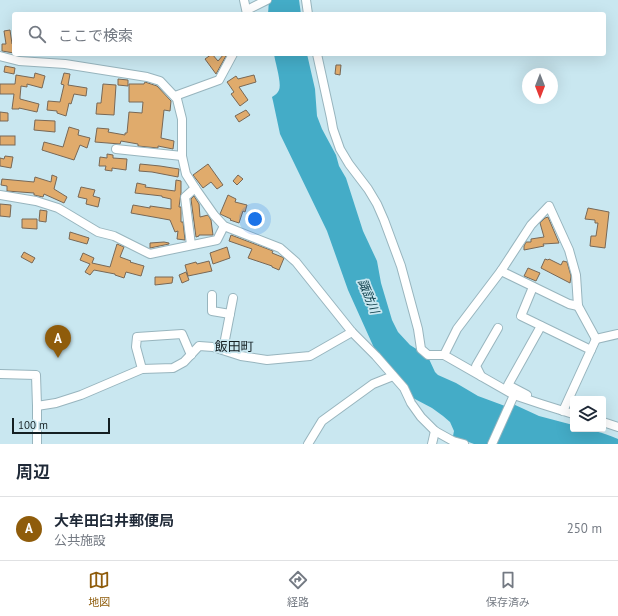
<!DOCTYPE html>
<html lang="ja">
<meta charset="utf-8">
<style>
body{margin:0;font-family:"PT Sans","Noto Sans JP",sans-serif;background:#f6f6f7;color:#1f2937}
.controls{position:absolute;right:12px;bottom:12px;display:grid;overflow:hidden;border-radius:4px;box-shadow:0 4px 16px #0002}
.controls button{width:36px;height:36px;display:grid;place-items:center;padding:0;border:0;border-bottom:1px solid #e0e1e3;background:#fff;color:#1f2937;font:20px sans-serif}
.compass{position:absolute;left:522px;top:68px;width:36px;height:36px;border-radius:50%;background:#fff;box-shadow:0 4px 16px #0002;rotate:180deg}
.scale{position:absolute;left:12px;bottom:10px;width:98px;box-sizing:border-box;padding-left:4px;border:2px solid #141f22;border-top:0;font-size:11px;line-height:14px;white-space:nowrap;color:#141f22;-webkit-text-stroke:3px #c9e7f0;paint-order:stroke}
.you{position:absolute;left:255px;top:219px;width:14px;height:14px;margin:-10px;border:3px solid #fff;border-radius:50%;background:#1a73e8;box-shadow:0 0 0 6px #1a73e833}
.badge{display:grid;place-items:center;width:26px;height:26px;border-radius:50%;background:#8f5c0b;color:#fff;font-size:13px;font-weight:700}
.pin{position:absolute;translate:-50% -33px;filter:drop-shadow(0 1px 2px #0008)}
.pin::after{content:'';position:absolute;top:21px;width:14px;height:12px;background:inherit;clip-path:polygon(0 0,100% 0,50% 100%)}
.list{margin:0;padding:0;list-style:none}
h2{display:flex;justify-content:space-between;align-items:center;height:52px;margin:0;padding:0 16px;font-size:17px}
h2 small{font-size:13px;font-weight:400;color:#747a83}
.list li{display:grid;grid-template-columns:26px 1fr auto;gap:12px;align-items:center;box-sizing:border-box;height:64px;padding:0 16px;border-top:1px solid #e0e1e3}
.list b{display:block;font-size:15px;white-space:nowrap}
.list p{margin:0;font-size:13px;white-space:nowrap;color:#747a83}
.list em{font-size:13px;font-style:normal;color:#747a83}
.icon{flex:none;width:22px;height:22px;fill:none;stroke:currentColor;stroke-width:2;stroke-linecap:round;stroke-linejoin:round}
.map{position:relative;flex:none;width:618px;height:444px;overflow:hidden}
.search{position:absolute;background:#fff;box-shadow:0 4px 16px #0002;left:12px;right:12px;top:12px;height:44px;display:flex;align-items:center;gap:10px;box-sizing:border-box;padding:0 14px;border-radius:4px;color:#747a83;font-size:15px}
.sheet{height:116px;background:#fff}
nav{display:flex;justify-content:space-around;align-items:center;box-sizing:border-box;height:56px;border-top:1px solid #e0e1e3;background:#fff;font-size:11px;color:#747a83}
nav a{display:grid;justify-items:center;gap:2px}
nav .on{color:#8f5c0b}
.map>svg:first-child{display:block}
.water{fill:#44acc7}
.building{fill:#e0ab6c;stroke:#786856}
.lines{fill:none;stroke-linecap:round;stroke-linejoin:round}
.minor-casing{stroke:#98b5be;stroke-width:10}
.minor{stroke:#fff;stroke-width:8}
.labels{text-anchor:middle;dominant-baseline:central;stroke-width:3.5;stroke-linejoin:round;paint-order:stroke}
.water-label{font-size:12px;font-style:italic;fill:#083844;stroke:#c9e7f0}
.quarter-label{font-size:13px;fill:#141f22;stroke:#c9e7f0}
</style>
<div class="map">
<svg width="618" height="444" viewBox="0 0 618 444">
<rect width="100%" height="100%" fill="#c9e7f0"/>
<g class="water">
<polygon points="269,0 299,0 301,14 268,14"/>
<path d="M274 54H307L315 89 317 116 322 129 336 155 339 166 346 178 363 231 377 261 381 283 392 320 398 332 410 345 418 350 429 359 435 372 438 375 456 383 478 396 505 406 513 404 539 416 573 425V429C592 429 601 432 618 439V444H474L453 436 454 431 450 422 443 416 432 408 413 398 375 350 348 290 327 231 280 134 273 101 272 97C275 95 278 93 279 90 282 83 275 62 274 54Z"/>
</g>
<g class="building">
<polygon points="10,30 12,44 14,43 14,53 2,51 2,44 6,44 4,31"/>
<polygon points="212,54 218,61 224,54 227,54 216,74 205,59"/>
<polygon points="336,65 341,65 340,75 335,74"/>
<polygon points="5,66 15,68 14,74 4,72"/>
<polygon points="35,73 45,76 42,88 27,84 27,87 21,86 20,97 20,99 39,104 37,112 19,108 19,109 12,109 14,94 0,94 0,84 15,84 16,75 34,78"/>
<polygon points="64,73 70,74 68,85 87,88 86,96 74,94 71,104 69,103 66,116 57,113 57,111 47,110 48,101 60,102 64,85 61,84"/>
<polygon points="254,75 256,82 239,87 248,100 240,106 231,94 234,92 227,82 236,76 238,79"/>
<polygon points="118,79 128,80 128,86 118,85"/>
<polygon points="145,82 157,86 171,101 170,111 164,110 161,138 174,141 173,149 158,146 158,148 138,146 138,144 121,141 120,144 95,142 97,128 109,129 108,132 125,135 125,133 127,133 129,112 142,113 143,102 129,102 129,84 144,84"/>
<polygon points="103,84 116,85 114,115 96,114 97,103 101,103"/>
<polygon points="246,110 250,115 239,122 235,116"/>
<polygon points="0,112 8,113 8,121 0,121"/>
<polygon points="35,120 55,121 55,132 34,130"/>
<polygon points="69,127 79,130 78,135 90,138 87,148 80,145 74,160 42,150 44,142 63,147"/>
<rect x="0" y="136" width="15" height="9"/>
<polygon points="107,154 113,155 113,158 127,159 126,170 112,168 112,171 105,170 106,166 99,166 100,157 107,158"/>
<polygon points="5,156 13,157 11,168 0,166 0,158 4,159"/>
<polygon points="140,164 160,166 179,169 178,177 152,172 139,171"/>
<polygon points="208,164 223,185 217,189 211,182 203,188 193,175"/>
<polygon points="52,175 57,177 54,189 67,197 64,203 44,194 43,197 34,195 34,193 7,191 7,186 1,185 2,179 34,182 35,177 51,182"/>
<polygon points="238,175 243,179 237,185 233,181"/>
<polygon points="176,180 181,181 181,193 179,207 181,207 181,222 183,222 185,240 177,239 178,231 175,232 170,220 131,213 133,205 150,208 150,206 171,209 171,199 162,197 162,196 135,193 137,183 146,185 145,187 175,191"/>
<polygon points="81,187 95,190 93,196 100,198 98,207 86,204 87,199 78,197"/>
<polygon points="228,195 236,199 235,202 247,205 245,212 243,211 239,223 230,220 231,219 220,214"/>
<polygon points="194,196 199,204 200,217 208,215 211,220 213,235 199,235 199,236 196,237 191,199"/>
<polygon points="0,204 11,205 10,217 0,216"/>
<polygon points="588,208 609,212 605,248 590,246 591,236 596,236 598,223 595,223 595,220 585,219"/>
<polygon points="40,210 47,211 46,222 39,221"/>
<polygon points="548,217 559,243 543,244 544,246 524,250 524,246 526,242 531,242 531,239 544,237 540,223 545,218"/>
<polygon points="22,219 37,219 37,229 22,228"/>
<polygon points="70,232 89,238 87,244 69,239"/>
<polygon points="231,235 273,251 272,253 282,257 284,258 279,270 272,267 272,266 248,258 252,249 229,241"/>
<polygon points="164,242 169,243 169,244 150,248 150,243"/>
<polygon points="117,244 124,247 120,257 131,261 130,262 144,266 141,276 126,272 124,278 115,275 115,274 94,270 90,275 85,272 90,264 80,260 83,253 94,258 92,263 110,267"/>
<polygon points="227,247 230,258 213,264 210,253"/>
<polygon points="24,252 35,258 32,263 21,257"/>
<polygon points="545,259 548,260 549,259 561,265 563,261 567,262 571,276 570,283 541,268"/>
<polygon points="209,261 212,271 188,276 185,265 196,262 197,264"/>
<polygon points="528,268 540,273 536,281 524,276"/>
<polygon points="186,272 189,280 182,283 179,275"/>
<polygon points="155,277 173,277 172,283 155,285"/>
</g>
<g class="lines">
<g class="minor-casing">
<g id="minor">
<polyline points="244,0 247,14"/>
<polyline points="306,0 308,14"/>
<polyline points="247,10 267,0"/>
<polyline points="317,54 331,118 333,129 340,149 349,164 368,189 377,204 384,220 401,266 418,329 421,349 428,355 444,355 514,395 541,404 573,414"/>
<polyline points="0,56 19,61 65,64 147,77 160,81 177,99 182,119 182,156 186,174 195,188 214,215 224,226 280,248 296,262 352,332 376,356 404,388 411,403 421,417 435,431 453,441 464,444"/>
<polyline points="175,96 219,80 233,54"/>
<polyline points="116,149 182,156"/>
<polyline points="0,195 36,201 58,208 98,232 114,236 150,254 217,240 224,226"/>
<polyline points="191,245 185,197 195,188"/>
<polyline points="501,271 569,304 578,306"/>
<polyline points="533,287 521,316 591,350"/>
<polyline points="212,295 212,311 230,314"/>
<polyline points="596,339 618,334"/>
<polyline points="223,350 233,298"/>
<polyline points="444,355 457,329 501,271 531,225 549,206 569,250 576,275 578,306 596,339"/>
<polyline points="142,369 136,347 137,337 182,334 191,355"/>
<polyline points="0,374 36,375 37,406 37,444"/>
<polyline points="481,376 476,366 498,328"/>
<polyline points="527,395 508,385 541,326"/>
<polyline points="37,406 56,403 81,395 142,369 173,368 184,362 199,346 213,347 241,356 267,360 310,356 352,332"/>
<polyline points="563,411 596,339"/>
<polyline points="603,422 618,427"/>
<polyline points="308,444 322,421 373,384 393,376"/>
<polyline points="432,444 435,431"/>
<polyline points="492,444 514,395"/>
</g>
</g>
<use href="#minor" class="minor"/>
</g>
<g class="labels">
<g class="water-label">
<text transform="translate(369 296) rotate(68)">諏訪川</text>
</g>
<g class="quarter-label">
<text x="234" y="346">飯田町</text>
</g>
</g>
</svg>
<div class="controls">
<button><svg class="icon" aria-label="layers" viewBox="0 0 24 24"><path d="M12 4l9 5-9 5-9-5zM3 14l9 5 9-5"/></svg></button>
</div>
<svg class="compass" viewBox="-18 -18 36 36"><path d="M0-13l5 13h-10z" fill="#e53935"/><path d="M0 13l5-13h-10z" fill="#747a83"/></svg>
<div class="scale">100 m</div>
<div class="you"></div>
<div class="pin badge" style="left:58px;top:358px">A</div>
<div class="search"><svg class="icon" aria-label="search" viewBox="0 0 24 24"><circle cx="10" cy="10" r="6"/><path d="M15 15l6 6"/></svg>ここで検索</div>
</div>
<section class="sheet">
<h2>周辺<small></small></h2>
<ul class="list">
<li><span class="badge">A</span><div><b>大牟田臼井郵便局</b><p>公共施設</p></div><em>250 m</em></li>
</ul>
</section>
<nav>
<a class="on"><svg class="icon" aria-label="map" viewBox="0 0 24 24"><path d="M3 6l6-2 6 2 6-2v14l-6 2-6-2-6 2zM9 4v14M15 6v14"/></svg>地図</a>
<a><svg class="icon" aria-label="directions" viewBox="0 0 24 24"><path d="M12 3l9 9-9 9-9-9zM9 14v-3h6M13 9l2 2-2 2"/></svg>経路</a>
<a><svg class="icon" aria-label="saved" viewBox="0 0 24 24"><path d="M7 4h10v16l-5-4-5 4z"/></svg>保存済み</a>
</nav>
